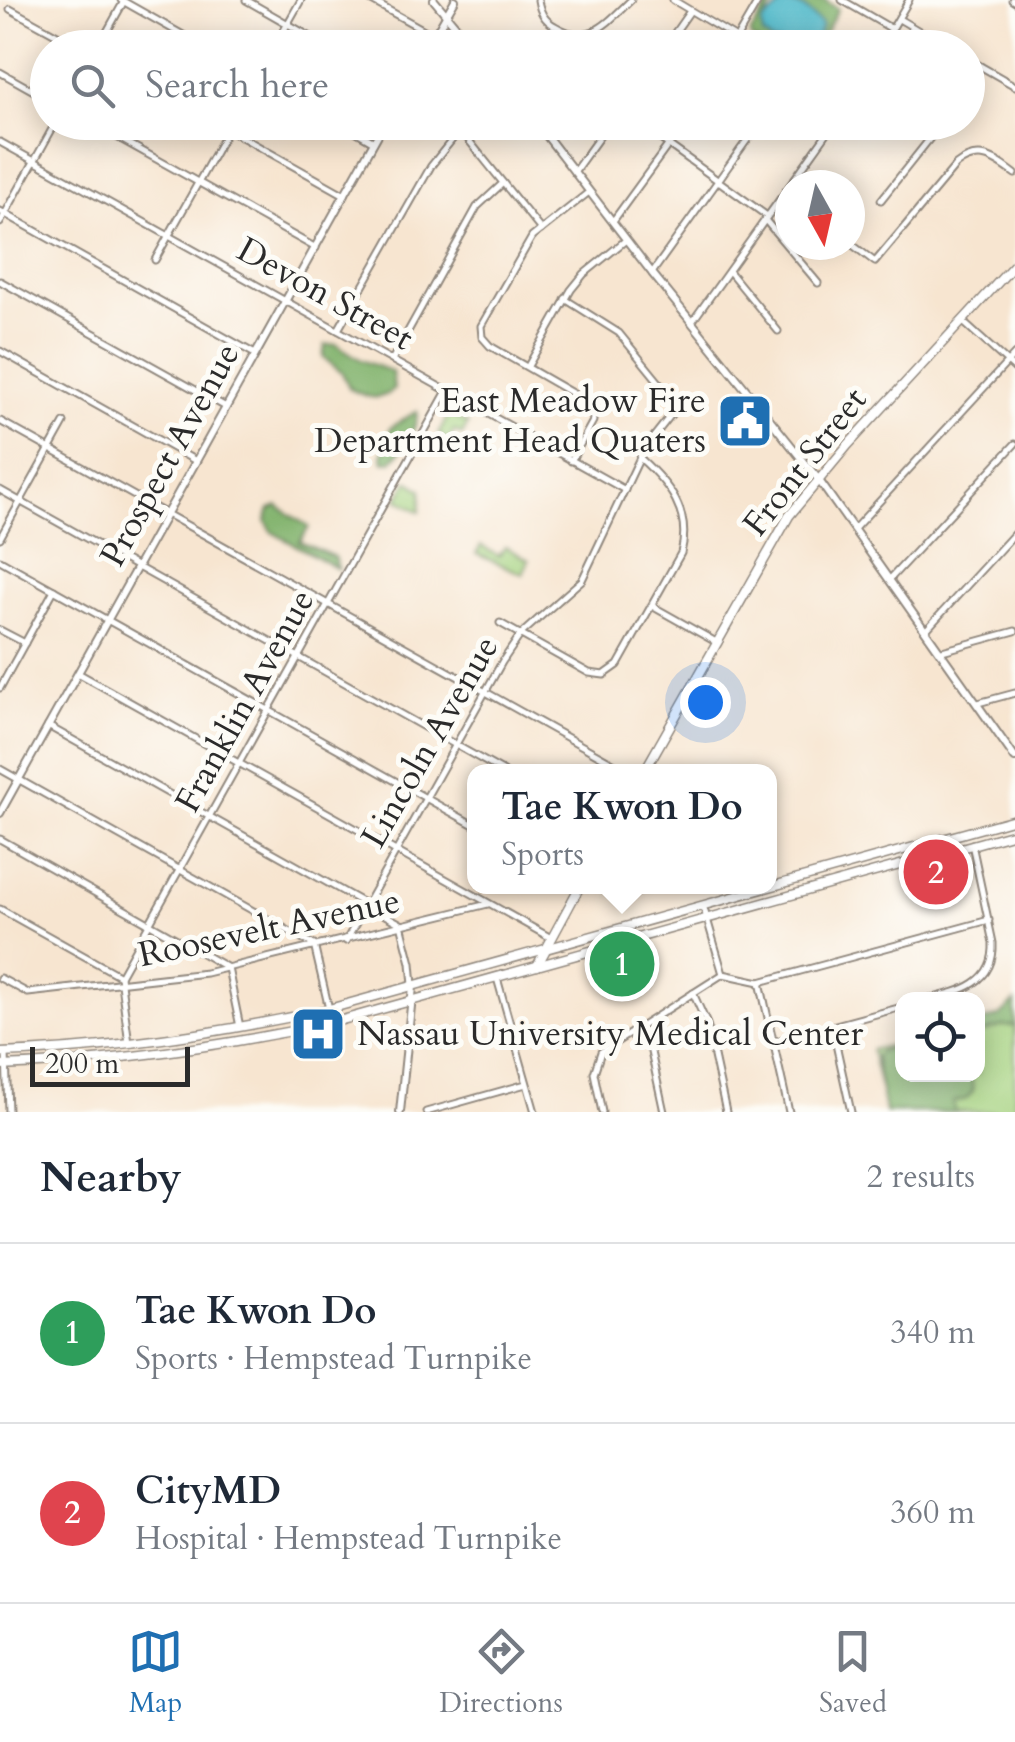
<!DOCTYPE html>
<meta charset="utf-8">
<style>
body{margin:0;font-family:Cardo,serif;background:#f6f6f7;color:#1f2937}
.controls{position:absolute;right:30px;bottom:30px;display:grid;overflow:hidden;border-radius:20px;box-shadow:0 5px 25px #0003}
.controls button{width:90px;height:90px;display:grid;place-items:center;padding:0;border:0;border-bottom:2px solid #e0e1e3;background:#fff;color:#1f2937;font:50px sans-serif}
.compass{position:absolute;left:775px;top:170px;width:90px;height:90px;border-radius:50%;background:#fff;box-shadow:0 5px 25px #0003;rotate:172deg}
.scale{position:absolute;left:30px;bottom:25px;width:160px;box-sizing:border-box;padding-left:10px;border:5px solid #2b2b2b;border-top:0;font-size:28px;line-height:35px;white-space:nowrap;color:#2b2b2b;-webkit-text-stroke:8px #fdfcf7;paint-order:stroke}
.you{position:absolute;left:705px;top:702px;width:35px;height:35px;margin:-25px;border:8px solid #fff;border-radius:50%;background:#1a73e8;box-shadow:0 0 0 15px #1a73e833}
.badge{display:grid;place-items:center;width:65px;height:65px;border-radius:50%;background:#1f6fb2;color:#fff;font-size:32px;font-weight:700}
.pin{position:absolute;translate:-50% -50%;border:5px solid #fff;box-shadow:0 2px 10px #0006}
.popup{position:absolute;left:467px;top:764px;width:310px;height:130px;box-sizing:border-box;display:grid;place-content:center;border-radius:20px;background:#fff;filter:drop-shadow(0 2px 8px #0005);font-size:32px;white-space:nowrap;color:#747a83}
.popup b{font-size:38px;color:#1f2937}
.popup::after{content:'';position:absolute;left:50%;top:100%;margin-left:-20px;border:20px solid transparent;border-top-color:#fff}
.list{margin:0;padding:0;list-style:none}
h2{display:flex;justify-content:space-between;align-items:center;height:130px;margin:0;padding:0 40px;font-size:42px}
h2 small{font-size:32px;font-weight:400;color:#747a83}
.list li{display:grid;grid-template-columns:65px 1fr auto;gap:30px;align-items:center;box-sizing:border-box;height:180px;padding:0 40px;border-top:2px solid #e0e1e3}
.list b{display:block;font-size:38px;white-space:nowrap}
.list p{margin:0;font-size:32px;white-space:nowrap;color:#747a83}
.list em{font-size:32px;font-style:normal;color:#747a83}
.icon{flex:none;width:55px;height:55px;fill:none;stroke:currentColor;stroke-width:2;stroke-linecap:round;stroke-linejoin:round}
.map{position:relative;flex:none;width:1015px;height:1112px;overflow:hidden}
.search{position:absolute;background:#fff;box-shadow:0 5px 25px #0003;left:30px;right:30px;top:30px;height:110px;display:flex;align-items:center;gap:25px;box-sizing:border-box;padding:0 35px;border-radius:55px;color:#747a83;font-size:38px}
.sheet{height:490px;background:#fff}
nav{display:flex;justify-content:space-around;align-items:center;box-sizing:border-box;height:140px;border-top:2px solid #e0e1e3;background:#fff;font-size:28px;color:#747a83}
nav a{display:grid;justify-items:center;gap:5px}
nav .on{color:#1f6fb2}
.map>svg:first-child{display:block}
.green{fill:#a4d27f;stroke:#687e55;stroke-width:2.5}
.forest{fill:#83b46e;stroke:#57704c;stroke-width:2.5}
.water{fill:#4db8c9;stroke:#3c727a;stroke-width:2.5}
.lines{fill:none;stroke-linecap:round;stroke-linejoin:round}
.minor-casing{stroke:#91887e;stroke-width:9}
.tertiary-casing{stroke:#91887e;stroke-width:10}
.secondary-casing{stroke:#91887e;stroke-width:10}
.primary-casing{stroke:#91887e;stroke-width:11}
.minor{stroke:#fff;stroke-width:5}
.tertiary{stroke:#fff;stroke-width:6}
.secondary{stroke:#fff;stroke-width:6}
.primary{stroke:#fff;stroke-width:8}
.labels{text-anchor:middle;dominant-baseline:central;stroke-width:10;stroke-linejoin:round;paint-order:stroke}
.street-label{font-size:35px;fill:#2b2b2b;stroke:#fdfcf7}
.poi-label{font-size:35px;fill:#2b2b2b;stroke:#fdfcf7;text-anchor:end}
</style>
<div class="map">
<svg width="1015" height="1112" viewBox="0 0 1015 1112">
<rect width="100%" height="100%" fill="#fdfcf7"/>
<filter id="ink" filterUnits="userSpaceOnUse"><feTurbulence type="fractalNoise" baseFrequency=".01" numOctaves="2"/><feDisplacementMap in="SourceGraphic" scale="20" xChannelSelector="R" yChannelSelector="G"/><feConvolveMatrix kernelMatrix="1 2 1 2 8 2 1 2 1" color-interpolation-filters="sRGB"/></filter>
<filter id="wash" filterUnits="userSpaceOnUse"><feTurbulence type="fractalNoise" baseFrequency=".0048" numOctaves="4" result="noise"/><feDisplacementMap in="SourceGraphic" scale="40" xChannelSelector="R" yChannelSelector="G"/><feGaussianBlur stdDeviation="2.25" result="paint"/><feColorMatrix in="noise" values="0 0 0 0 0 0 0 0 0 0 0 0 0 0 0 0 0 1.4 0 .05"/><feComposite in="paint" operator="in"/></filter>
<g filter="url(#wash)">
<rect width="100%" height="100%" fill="#f7e5d0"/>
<g class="green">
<polygon points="449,414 468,424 462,435 454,431 449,440 438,434"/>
<polygon points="408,481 422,490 420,512 398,499"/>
<polygon points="481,546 499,556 505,547 529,560 523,574 476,554"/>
<polygon points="1015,1017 1015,1112 886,1112 871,1050 902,1042 902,1074 978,1074 978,1025"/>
</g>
<g class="forest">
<polygon points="771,0 777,0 762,23 772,42 793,47 766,47 751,38 750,34"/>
<polygon points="784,0 824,0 838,9 818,47 808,47 812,45 803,7"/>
<path d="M336 344 361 360 392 372 394 389C378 403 367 397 350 389L342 373 323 357 325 345Z"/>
<path d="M417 411C418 429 404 448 392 461L384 462 382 456 390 428Z"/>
<polygon points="278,506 309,527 300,542 334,557 338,569 272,532 266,521 270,509"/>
<polygon points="1015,1002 1015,1026 1003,1026 978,1034 978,1023 1000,1016"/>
<polygon points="902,1044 902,1074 971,1075 973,1091 966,1099 953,1102 956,1112 885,1112 875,1056 880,1051"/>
</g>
<polygon class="water" points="785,2 803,7 822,24 819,35 808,47 772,42 763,35 762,23"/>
</g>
<g filter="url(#ink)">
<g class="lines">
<g class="minor-casing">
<g id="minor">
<polyline points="121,0 206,48"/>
<polyline points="246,0 330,48"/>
<polyline points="370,0 433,35"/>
<path d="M538 0C540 12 544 20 555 26 589 47 607 23 631 0"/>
<polyline points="673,0 753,48"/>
<polyline points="842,0 892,29"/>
<polyline points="1012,0 1015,2"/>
<polyline points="10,9 81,48"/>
<polyline points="899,19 948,48"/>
<polyline points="738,36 759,0"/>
<polyline points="98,48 123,3"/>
<polyline points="274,48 301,0"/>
<polyline points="664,48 690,11"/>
<polyline points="881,48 909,0"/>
<polyline points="968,59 1015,86"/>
<polyline points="0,72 48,99"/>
<polyline points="968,88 980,66"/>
<polyline points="90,122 316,248"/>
<polyline points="215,122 345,195"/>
<polyline points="340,122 374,142"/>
<polyline points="454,122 541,230"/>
<polyline points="637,122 767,216"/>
<polyline points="0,142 625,490"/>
<polyline points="574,172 610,122"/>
<polyline points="881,200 943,122"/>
<polyline points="0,211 255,354"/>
<polyline points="613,221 685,122"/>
<polyline points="766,221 818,283"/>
<polyline points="0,223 56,122"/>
<path d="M850 243 875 262 956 165C979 147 995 159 1015 174"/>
<polyline points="155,260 232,122"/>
<polyline points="729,271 778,331"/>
<polyline points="652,273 760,122"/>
<polyline points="0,281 226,407"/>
<polyline points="962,321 1015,369"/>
<polyline points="692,322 835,122"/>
<polyline points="338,330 431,166 460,130"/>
<polyline points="0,351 196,461"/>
<polyline points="392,360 477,207 503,183"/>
<polyline points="528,366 571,290 584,274 626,240"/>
<polyline points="0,421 629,772"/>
<polyline points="571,461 593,421 591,404 490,346 482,337 481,326 532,237 589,192"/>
<polyline points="0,490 504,772"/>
<polyline points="854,529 1015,354"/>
<polyline points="0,538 64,423"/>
<polyline points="0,560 474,825"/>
<polyline points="890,579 1015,444"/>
<polyline points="652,606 716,642"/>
<path d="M500 623 589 673 604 675 618 665 681 553C692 512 669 484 640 458"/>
<polyline points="927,629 1015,533"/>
<polyline points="0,630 25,643"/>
<polyline points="942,651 1015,631"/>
<polyline points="78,673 551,938"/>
<polyline points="0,688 54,590"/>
<polyline points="978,703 1015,693"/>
<polyline points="48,726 401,924 411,963 413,985"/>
<polyline points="0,769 314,945 329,1009"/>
<polyline points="0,839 228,968 240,1027"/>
<polyline points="703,905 723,974"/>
<polyline points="0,909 120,976"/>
<polyline points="346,941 502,662 521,634 582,580 644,449 674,411 672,398 619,333 565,299"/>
<polyline points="723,974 760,982 989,920"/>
<polyline points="0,978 28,993 206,973 488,904"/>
<polyline points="497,978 535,1112"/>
<polyline points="760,982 789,1112"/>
<polyline points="693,993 707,1024 726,1112"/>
<path d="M929 999C962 991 995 983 993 943L972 844"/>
<polyline points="640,1026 651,1052 664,1112"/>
<polyline points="832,1026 851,1112"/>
<polyline points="773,1042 902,1007"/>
<polyline points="129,1043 120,976 447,391"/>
<polyline points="6,1053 8,1112"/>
<polyline points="426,1112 526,1084"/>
<polyline points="602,1112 594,1073 601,1052 723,974"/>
</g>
</g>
<g class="tertiary-casing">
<g id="tertiary">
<polyline points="434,0 474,48"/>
<polyline points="427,48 455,0"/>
<polyline points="536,122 652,273 818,479 1015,758"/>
<polyline points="0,813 385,122"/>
</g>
</g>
<g class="secondary-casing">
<polyline id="secondary" points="400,1112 413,987"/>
</g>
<g class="primary-casing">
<g id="primary">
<polyline points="644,772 789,516 848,445 1015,264"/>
<polyline points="537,966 580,886"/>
<path d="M0 1053C111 1049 221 1033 329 1009L1015 819"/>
<path d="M0 1066C113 1062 225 1046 335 1022L1015 833"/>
</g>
</g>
<use href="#minor" class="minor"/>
<use href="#tertiary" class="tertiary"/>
<use href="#secondary" class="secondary"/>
<use href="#primary" class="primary"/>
</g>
</g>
<defs>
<g id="civic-square" transform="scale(2.875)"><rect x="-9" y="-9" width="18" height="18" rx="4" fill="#1f6fb2" stroke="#fdfcf7"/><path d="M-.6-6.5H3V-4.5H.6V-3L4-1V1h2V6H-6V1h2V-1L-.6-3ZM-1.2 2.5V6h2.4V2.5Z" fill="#fff"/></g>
<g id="hospital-square" transform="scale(2.875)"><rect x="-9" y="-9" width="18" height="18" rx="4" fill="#1f6fb2" stroke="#fdfcf7"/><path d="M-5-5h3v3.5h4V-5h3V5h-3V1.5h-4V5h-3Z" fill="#fff"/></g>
</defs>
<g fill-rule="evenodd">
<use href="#civic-square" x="745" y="421"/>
<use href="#hospital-square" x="318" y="1034"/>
</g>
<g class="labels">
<g class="street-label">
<text transform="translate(325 294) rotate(29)">Devon Street</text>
<text transform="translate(170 455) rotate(-61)">Prospect Avenue</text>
<text transform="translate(805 462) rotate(-52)">Front Street</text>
<text transform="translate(245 701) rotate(-61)">Franklin Avenue</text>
<text transform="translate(430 742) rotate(-60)">Lincoln Avenue</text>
<text transform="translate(269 928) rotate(-12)">Roosevelt Avenue</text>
</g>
<g class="poi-label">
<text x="706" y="401">East Meadow Fire<tspan x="706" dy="40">Department Head Quaters</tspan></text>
<text x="357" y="1034" text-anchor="start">Nassau University Medical Center</text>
</g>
</g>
</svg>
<div class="controls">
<button><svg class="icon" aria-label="locate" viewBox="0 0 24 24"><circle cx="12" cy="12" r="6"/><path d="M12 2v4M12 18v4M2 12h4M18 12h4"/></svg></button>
</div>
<svg class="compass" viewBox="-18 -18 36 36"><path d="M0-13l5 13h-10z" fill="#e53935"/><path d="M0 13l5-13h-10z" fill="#747a83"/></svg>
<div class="scale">200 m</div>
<div class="you"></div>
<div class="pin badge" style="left:622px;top:964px;background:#2e9e5b">1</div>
<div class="popup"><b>Tae Kwon Do</b>Sports</div>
<div class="pin badge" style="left:936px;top:872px;background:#e0444e">2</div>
<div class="search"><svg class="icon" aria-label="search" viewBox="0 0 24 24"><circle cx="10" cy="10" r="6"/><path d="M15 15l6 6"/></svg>Search here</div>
</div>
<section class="sheet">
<h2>Nearby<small>2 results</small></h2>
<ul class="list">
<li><span class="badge" style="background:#2e9e5b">1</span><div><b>Tae Kwon Do</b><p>Sports · Hempstead Turnpike</p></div><em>340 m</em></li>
<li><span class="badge" style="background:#e0444e">2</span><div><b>CityMD</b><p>Hospital · Hempstead Turnpike</p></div><em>360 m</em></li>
</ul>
</section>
<nav>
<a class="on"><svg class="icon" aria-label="map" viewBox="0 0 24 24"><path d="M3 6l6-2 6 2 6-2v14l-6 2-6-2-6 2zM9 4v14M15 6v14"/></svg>Map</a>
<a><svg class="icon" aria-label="directions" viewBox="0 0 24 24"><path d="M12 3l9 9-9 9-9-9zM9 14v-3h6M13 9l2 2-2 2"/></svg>Directions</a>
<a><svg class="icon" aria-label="saved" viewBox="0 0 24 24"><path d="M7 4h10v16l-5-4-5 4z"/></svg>Saved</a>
</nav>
